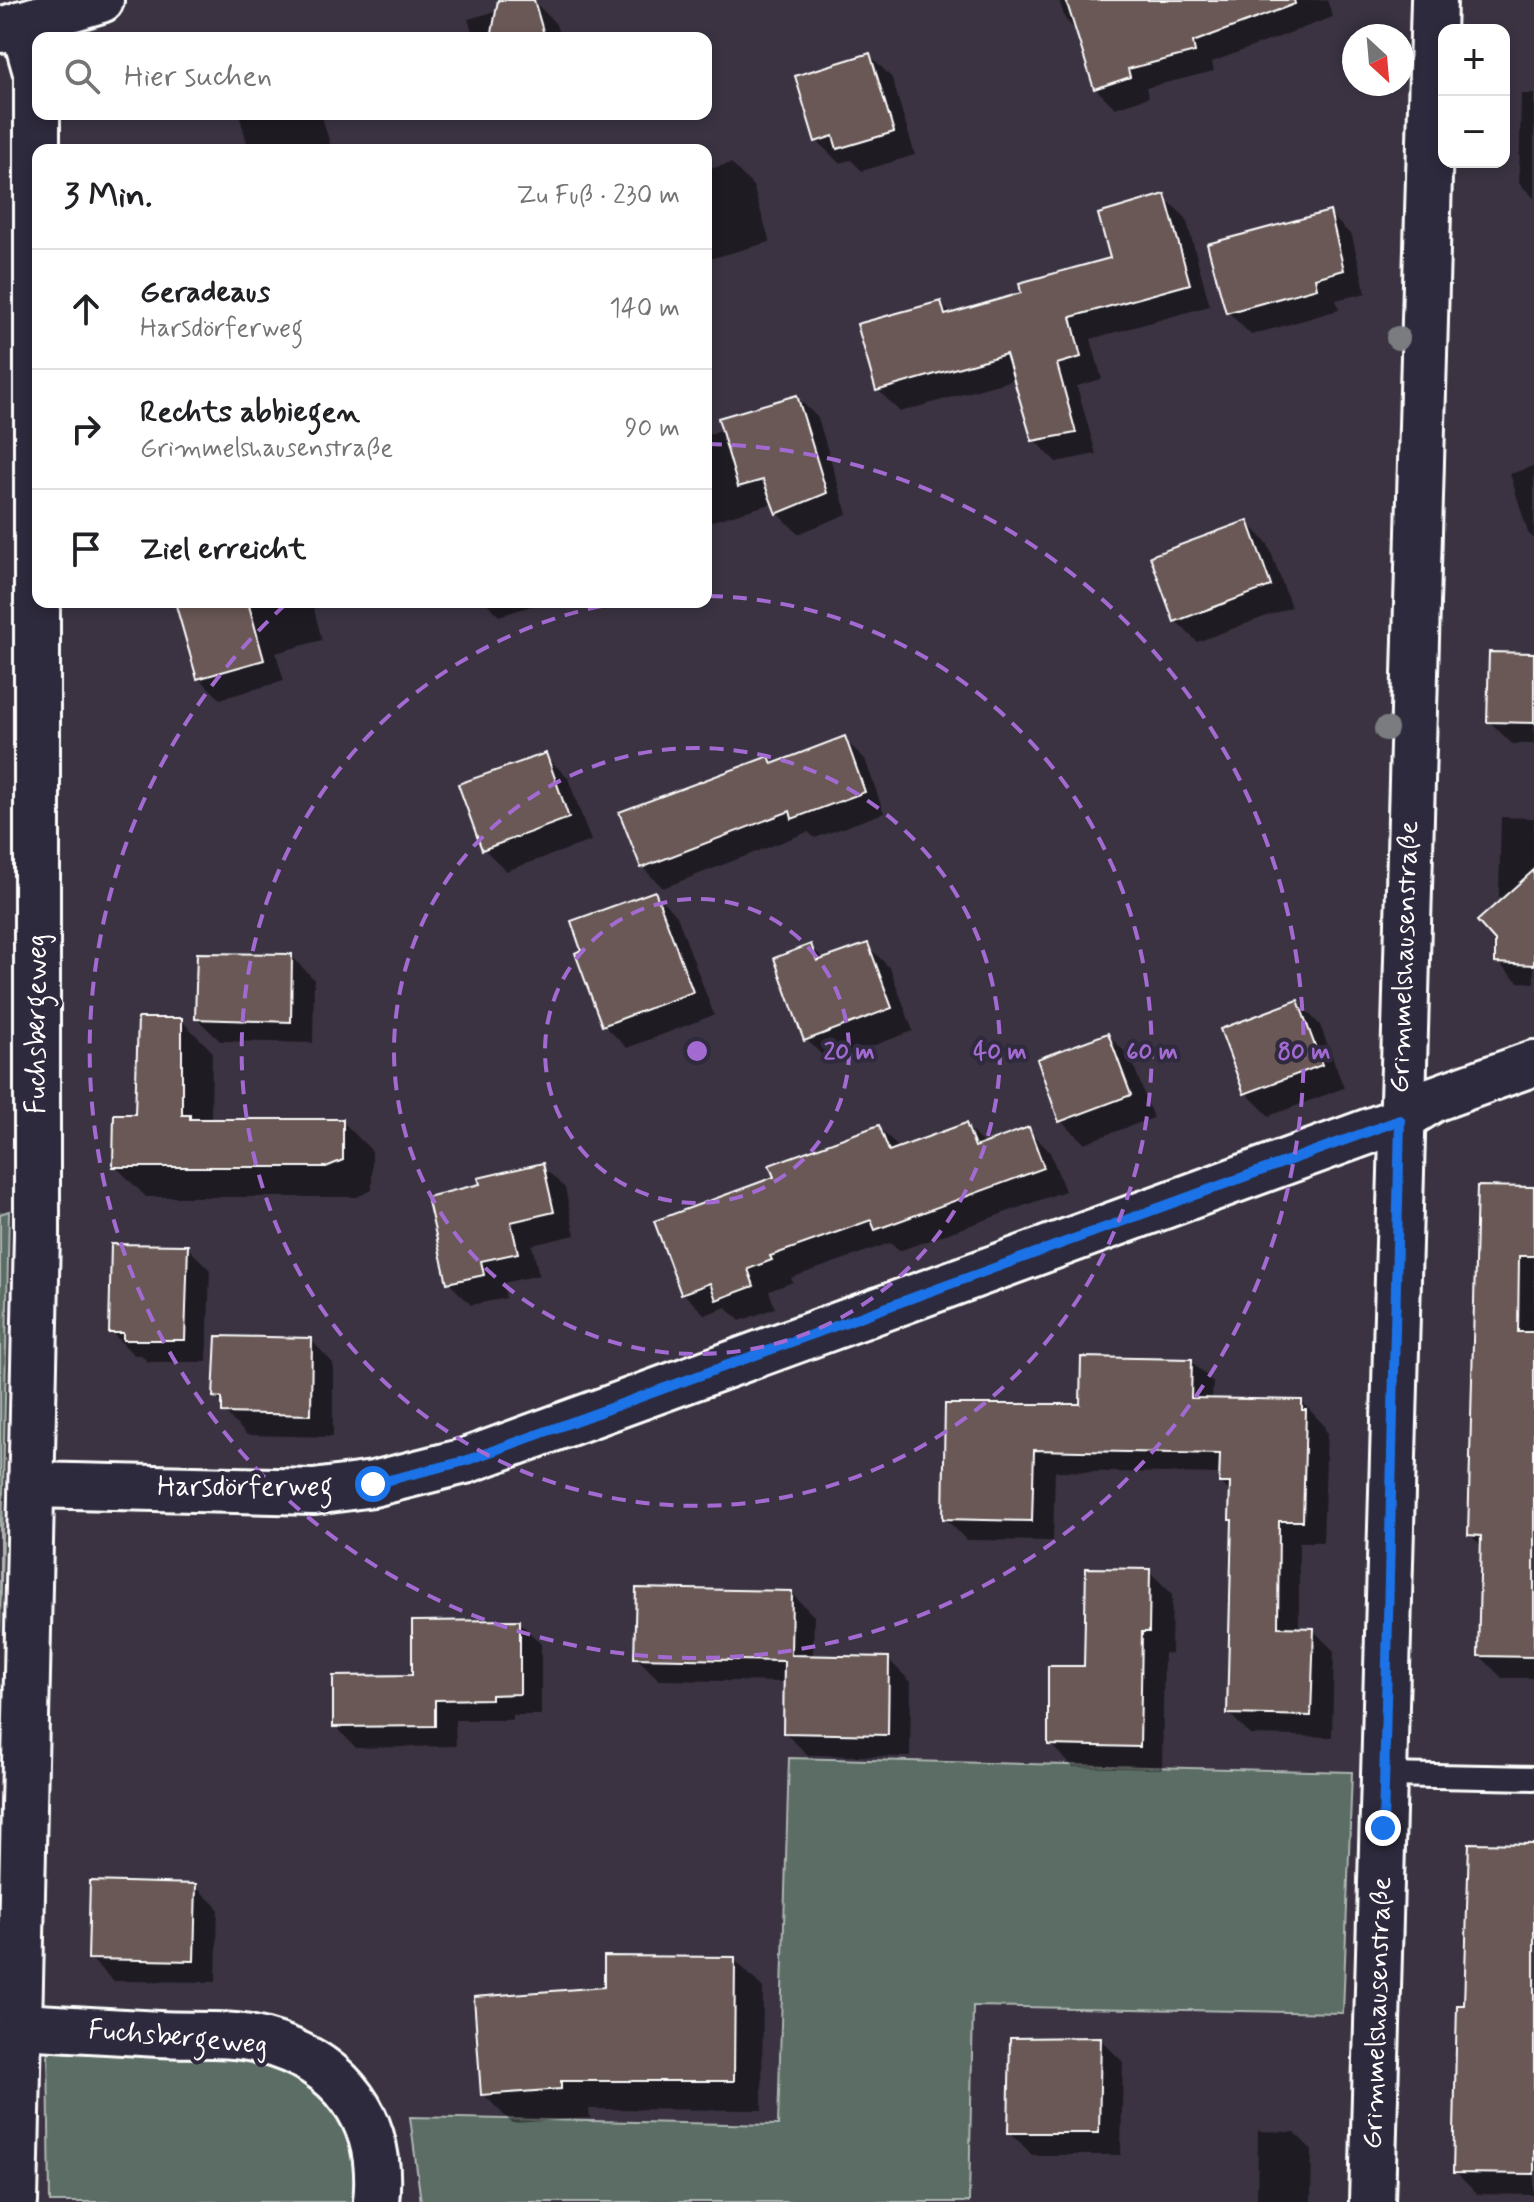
<!DOCTYPE html>
<html lang="de">
<meta charset="utf-8">
<style>
body{margin:0;font-family:Mynerve,sans-serif;background:#f6f6f6;color:#202124}
.controls{position:absolute;right:24px;top:24px;display:grid;overflow:hidden;border-radius:16px;box-shadow:0 4px 12px #0003}
.controls button{width:72px;height:72px;display:grid;place-items:center;padding:0;border:0;border-bottom:2px solid #e0e0e0;background:#fff;color:#202124;font:40px sans-serif}
.compass{position:absolute;left:1342px;top:24px;width:72px;height:72px;border-radius:50%;background:#fff;box-shadow:0 4px 12px #0003;rotate:154deg}
.stop{position:absolute;width:24px;height:24px;margin:-18px;border:6px solid #1a73e8;border-radius:50%;background:#fff}
.stop.end{background:#1a73e8;border-color:#fff;box-shadow:0 2px 8px #0008}
.list{margin:0;padding:0;list-style:none}
h2{display:flex;justify-content:space-between;align-items:center;height:104px;margin:0;padding:0 32px;font-size:34px}
h2 small{font-size:26px;font-weight:400;color:#757577}
.list li{display:grid;grid-template-columns:52px 1fr auto;gap:24px;align-items:center;box-sizing:border-box;height:120px;padding:0 32px;border-top:2px solid #e0e0e0}
.list b{display:block;font-size:30px;white-space:nowrap}
.list p{margin:0;font-size:26px;white-space:nowrap;color:#757577}
.list em{font-size:26px;font-style:normal;color:#757577}
.icon{flex:none;width:44px;height:44px;fill:none;stroke:currentColor;stroke-width:2;stroke-linecap:round;stroke-linejoin:round}
.map{position:relative;flex:none;width:1534px;height:2202px;overflow:hidden}
.search{position:absolute;background:#fff;box-shadow:0 4px 12px #0003;left:32px;top:32px;width:680px;height:88px;display:flex;align-items:center;gap:20px;box-sizing:border-box;padding:0 28px;border-radius:16px;color:#757577;font-size:30px}
.panel{position:absolute;background:#fff;box-shadow:0 4px 12px #0003;left:32px;top:144px;width:680px;height:464px;border-radius:16px}
.map>svg:first-child{display:block}
.green{fill:#5b6d65;stroke:#adb6b2;stroke-width:2}
.shadow{fill:#0007}
.building{fill:#695856;stroke:#fff;stroke-width:2}
.lines{fill:none;stroke-linecap:round;stroke-linejoin:round}
.service-casing{stroke:#fff;stroke-width:28}
.minor-casing{stroke:#fff;stroke-width:50}
.service{stroke:#2f2a3d;stroke-width:22}
.minor{stroke:#2f2a3d;stroke-width:44}
.tree{fill:#7a7b80}
.route{stroke:#1a73e8;stroke-width:10}
.ring{fill:none;stroke:#a36bd2;stroke-width:4;stroke-dasharray:14 10}
.labels{text-anchor:middle;dominant-baseline:central;stroke-width:8;stroke-linejoin:round;paint-order:stroke}
.street-label{font-size:28px;fill:#fff;stroke:#2f2a3d}
.centre{fill:#a36bd2;stroke:#2f2a3d;stroke-width:4}
.ring-label{font-size:24px;text-anchor:middle;font-weight:bold;fill:#a36bd2;stroke:#2f2a3d;stroke-width:8;stroke-linejoin:round;paint-order:stroke}
</style>
<div class="map">
<svg width="1534" height="2202" viewBox="0 0 1534 2202">
<rect width="100%" height="100%" fill="#3b3342"/>
<filter id="ink" filterUnits="userSpaceOnUse"><feTurbulence type="fractalNoise" baseFrequency=".0125" numOctaves="2"/><feDisplacementMap in="SourceGraphic" scale="16" xChannelSelector="R" yChannelSelector="G"/><feConvolveMatrix kernelMatrix="1 2 1 2 8 2 1 2 1" color-interpolation-filters="sRGB"/></filter>
<g filter="url(#ink)">
<g class="green">
<polygon points="9,1211 0,1632 0,1214"/>
<polygon points="789,1758 1352,1772 1343,2013 973,2006 969,2202 421,2202 410,2117 778,2125"/>
<polygon points="48,2046 276,2053 354,2124 358,2166 354,2202 50,2202"/>
</g>
<g class="shadow">
<polygon points="1059,0 1327,0 1333,17 1212,62 1214,71 1146,88 1149,97 1115,108 1095,88 1078,33 1065,19"/>
<polygon points="534,1 556,24 560,38 474,38 468,19"/>
<polygon points="870,55 892,78 915,155 862,171 851,160 839,163 817,141"/>
<polygon points="1521,94 1534,94 1534,198 1519,183"/>
<polygon points="239,114 321,114 332,150 249,150"/>
<polygon points="731,163 753,186 770,242 706,260 706,170"/>
<polygon points="1164,197 1186,218 1210,306 1091,339 1102,379 1077,386 1096,454 1056,462 1034,440 1016,379 900,412 878,390 940,303 952,315 1024,295 1113,259"/>
<polygon points="1329,213 1352,236 1366,293 1336,300 1339,310 1251,335 1228,312"/>
<polygon points="797,397 818,418 847,514 798,534 778,513 774,503 706,523 706,436"/>
<polygon points="1534,466 1534,539 1528,533 1510,474"/>
<polygon points="1247,522 1268,544 1291,607 1197,642 1176,621"/>
<polygon points="178,602 312,602 322,640 276,653 284,681 220,699 199,678"/>
<polygon points="486,602 544,602 499,616"/>
<polygon points="1534,655 1534,744 1512,744 1489,721"/>
<polygon points="844,739 865,759 884,813 815,838 808,832 663,888 642,867 768,759 774,765"/>
<polygon points="545,755 568,778 591,841 506,871 483,848"/>
<polygon points="1501,817 1534,818 1534,983 1518,982 1497,962"/>
<polygon points="655,893 677,916 714,1015 627,1048 604,1025 578,954"/>
<polygon points="867,945 890,968 913,1031 829,1062 806,1039 810,946 825,960"/>
<polygon points="291,956 314,979 313,1043 220,1041 197,1019"/>
<polygon points="1298,1002 1320,1025 1344,1088 1269,1116 1246,1093 1222,1031"/>
<polygon points="181,1020 212,1051 211,1121 342,1121 372,1151 372,1190 357,1197 146,1197 115,1166"/>
<polygon points="1108,1035 1131,1058 1153,1118 1084,1143 1061,1121"/>
<polygon points="965,1125 985,1145 1028,1130 1050,1152 1065,1191 899,1251 890,1243 791,1278 793,1282 769,1291 775,1308 740,1321 726,1307 705,1315 683,1293 776,1178 879,1127 900,1149"/>
<polygon points="542,1166 565,1188 575,1235 532,1245 539,1275 503,1283 506,1298 471,1305 448,1282 483,1185"/>
<polygon points="1479,1188 1534,1189 1534,1678 1502,1678 1480,1656 1483,1547 1470,1535"/>
<polygon points="187,1247 210,1270 207,1362 148,1362 141,1355 134,1355 111,1332"/>
<polygon points="311,1340 333,1363 333,1437 247,1435 224,1412 224,1405 215,1397"/>
<polygon points="1191,1361 1213,1382 1212,1400 1302,1402 1323,1424 1327,1433 1323,1542 1299,1542 1299,1629 1313,1630 1334,1651 1332,1737 1250,1735 1229,1713 1234,1522 1231,1519 1232,1494 1221,1483 1221,1474 1055,1471 1053,1541 966,1540 945,1518 1082,1406"/>
<polygon points="1149,1571 1172,1594 1171,1654 1164,1653 1162,1769 1073,1767 1050,1744 1086,1668"/>
<polygon points="791,1593 814,1616 813,1657 888,1659 911,1682 910,1757 808,1755 785,1733 786,1682 659,1680 636,1657"/>
<polygon points="519,1622 541,1644 541,1715 512,1715 512,1720 455,1720 456,1746 356,1748 335,1726"/>
<polygon points="1534,1846 1534,2195 1477,2194 1455,2172 1466,2007"/>
<polygon points="195,1886 218,1908 216,1982 113,1981 90,1958"/>
<polygon points="734,1959 763,1988 762,2110 589,2109 590,2118 512,2123 483,2094 606,1989"/>
<polygon points="1100,2039 1123,2062 1121,2155 1032,2155 1010,2132"/>
<polygon points="1258,2131 1294,2132 1312,2150 1311,2202 1257,2202"/>
</g>
<g class="building">
<polygon points="498,0 534,0 545,38 491,38"/>
<polygon points="1066,0 1294,0 1295,4 1193,42 1195,52 1128,69 1130,77 1094,89"/>
<polygon points="870,53 894,132 837,149 833,136 815,142 795,76"/>
<polygon points="1165,194 1190,284 1071,317 1081,357 1057,364 1076,433 1032,441 1006,354 876,391 857,324 941,301 945,315 1021,293 1019,283 1110,258 1098,214"/>
<polygon points="1330,211 1344,270 1315,278 1317,288 1226,313 1207,244"/>
<polygon points="797,395 827,493 776,514 763,480 738,487 718,418"/>
<polygon points="1248,520 1271,586 1174,622 1150,556"/>
<polygon points="175,602 248,602 264,660 197,679"/>
<polygon points="1489,652 1534,653 1534,723 1487,722"/>
<polygon points="845,736 865,792 792,819 790,811 641,868 619,812 769,756 772,764"/>
<polygon points="546,753 569,818 482,850 458,784"/>
<polygon points="1534,870 1534,965 1495,963 1495,941 1477,921"/>
<polygon points="655,891 693,992 602,1026 575,953 581,950 571,921"/>
<polygon points="868,943 892,1008 804,1041 774,958 811,944 817,961"/>
<polygon points="197,953 292,954 291,1022 195,1019"/>
<polygon points="1298,1000 1322,1065 1244,1094 1220,1029"/>
<polygon points="138,1018 182,1018 182,1115 190,1115 190,1119 343,1119 343,1160 326,1167 113,1167 114,1114 135,1114"/>
<polygon points="1108,1033 1131,1095 1059,1122 1037,1059"/>
<polygon points="966,1123 975,1147 1029,1127 1044,1168 875,1230 871,1220 770,1256 772,1260 748,1269 754,1286 716,1300 710,1283 681,1294 654,1221 774,1177 769,1165 879,1125 889,1151"/>
<polygon points="543,1163 554,1212 511,1222 518,1253 481,1261 484,1275 447,1283 427,1197 480,1184 478,1178"/>
<polygon points="1477,1186 1534,1187 1534,1256 1519,1256 1518,1332 1534,1332 1534,1657 1478,1656 1481,1536 1468,1535"/>
<polygon points="111,1244 188,1245 185,1340 123,1340 123,1333 109,1333"/>
<polygon points="216,1336 312,1338 311,1415 222,1413 222,1398 213,1397"/>
<polygon points="1081,1357 1192,1359 1191,1398 1302,1400 1302,1410 1306,1410 1303,1521 1279,1521 1278,1627 1314,1628 1311,1716 1227,1714 1232,1520 1229,1520 1230,1483 1219,1483 1220,1454 1034,1450 1032,1521 943,1519 945,1404 1080,1404"/>
<polygon points="1086,1568 1150,1569 1149,1632 1142,1632 1140,1747 1048,1745 1048,1666 1084,1666"/>
<polygon points="636,1588 792,1591 791,1655 889,1657 888,1735 783,1733 784,1661 634,1658"/>
<polygon points="520,1620 520,1694 491,1695 491,1699 435,1700 435,1726 333,1727 333,1676 412,1675 412,1621"/>
<polygon points="1469,1843 1534,1844 1534,2174 1453,2173 1457,2005 1464,2005"/>
<polygon points="90,1881 196,1884 194,1961 88,1959"/>
<polygon points="604,1956 735,1957 734,2081 561,2081 561,2089 481,2095 474,1997 604,1987"/>
<polygon points="1101,2037 1099,2133 1008,2133 1010,2038"/>
</g>
<g class="lines">
<g class="service-casing">
<polyline id="service" points="1385,1775 1534,1778"/>
</g>
<g class="minor-casing">
<g id="minor">
<polyline points="0,30 101,0"/>
<polyline points="33,1485 314,1492 373,1484 465,1461 1400,1120 1434,1099 1534,1063"/>
<path d="M20 2026C66 2029 113 2031 159 2034 192 2036 231 2032 262 2041 342 2062 385 2120 376 2202"/>
<polyline points="15,2202 37,1234 37,76 22,23"/>
<polyline points="1372,2202 1434,0"/>
</g>
</g>
<use href="#service" class="service"/>
<use href="#minor" class="minor"/>
</g>
<g class="tree">
<circle cx="1398" cy="338" r="12"/>
<circle cx="1386" cy="729" r="12"/>
</g>
</g>
<g class="lines" filter="url(#ink)">
<polyline class="route" points="373,1484 465,1461 1400,1120 1383,1828"/>
</g>
<g class="ring">
<circle cx="697" cy="1051" r="152"/>
<circle cx="697" cy="1051" r="303"/>
<path d="M709 596A455 455 0 1 1 622 602"/>
<path d="M708 444A607 607 0 1 1 287 603"/>
</g>
<g class="labels">
<g class="street-label">
<text transform="translate(1405 957) rotate(-88)">Grimmelshausenstraße</text>
<text transform="translate(37 1024) rotate(-90)">Fuchsbergeweg</text>
<text x="245" y="1487">Harsdörferweg</text>
<text transform="translate(1378 2013) rotate(-88)">Grimmelshausenstraße</text>
<text transform="translate(178 2038) rotate(5)">Fuchsbergeweg</text>
</g>
</g>
<circle cx="697" cy="1051" r="12" class="centre"/>
<g class="ring-label">
<text x="849" y="1059">20 m</text>
<text x="1000" y="1059">40 m</text>
<text x="1152" y="1059">60 m</text>
<text x="1304" y="1059">80 m</text>
</g>
</svg>
<div class="controls">
<button>+</button>
<button>−</button>
</div>
<svg class="compass" viewBox="-18 -18 36 36"><path d="M0-13l5 13h-10z" fill="#e53935"/><path d="M0 13l5-13h-10z" fill="#757577"/></svg>
<div class="stop" style="left:373px;top:1484px"></div>
<div class="stop end" style="left:1383px;top:1828px"></div>
<div class="search"><svg class="icon" aria-label="search" viewBox="0 0 24 24"><circle cx="10" cy="10" r="6"/><path d="M15 15l6 6"/></svg>Hier suchen</div>
<section class="panel">
<h2>3 Min.<small>Zu Fuß · 230 m</small></h2>
<ul class="list">
<li><svg class="icon" aria-label="ahead" viewBox="0 0 24 24"><path d="M12 20V5M6 11l6-6 6 6"/></svg><div><b>Geradeaus</b><p>Harsdörferweg</p></div><em>140 m</em></li>
<li><svg class="icon" aria-label="right" viewBox="0 0 24 24"><path d="M7 20v-9h11M14 6l5 5-5 5"/></svg><div><b>Rechts abbiegen</b><p>Grimmelshausenstraße</p></div><em>90 m</em></li>
<li><svg class="icon" aria-label="arrive" viewBox="0 0 24 24"><path d="M6 21V4h12l-3 4 3 4H6"/></svg><div><b>Ziel erreicht</b></div></li>
</ul>
</section>
</div>
